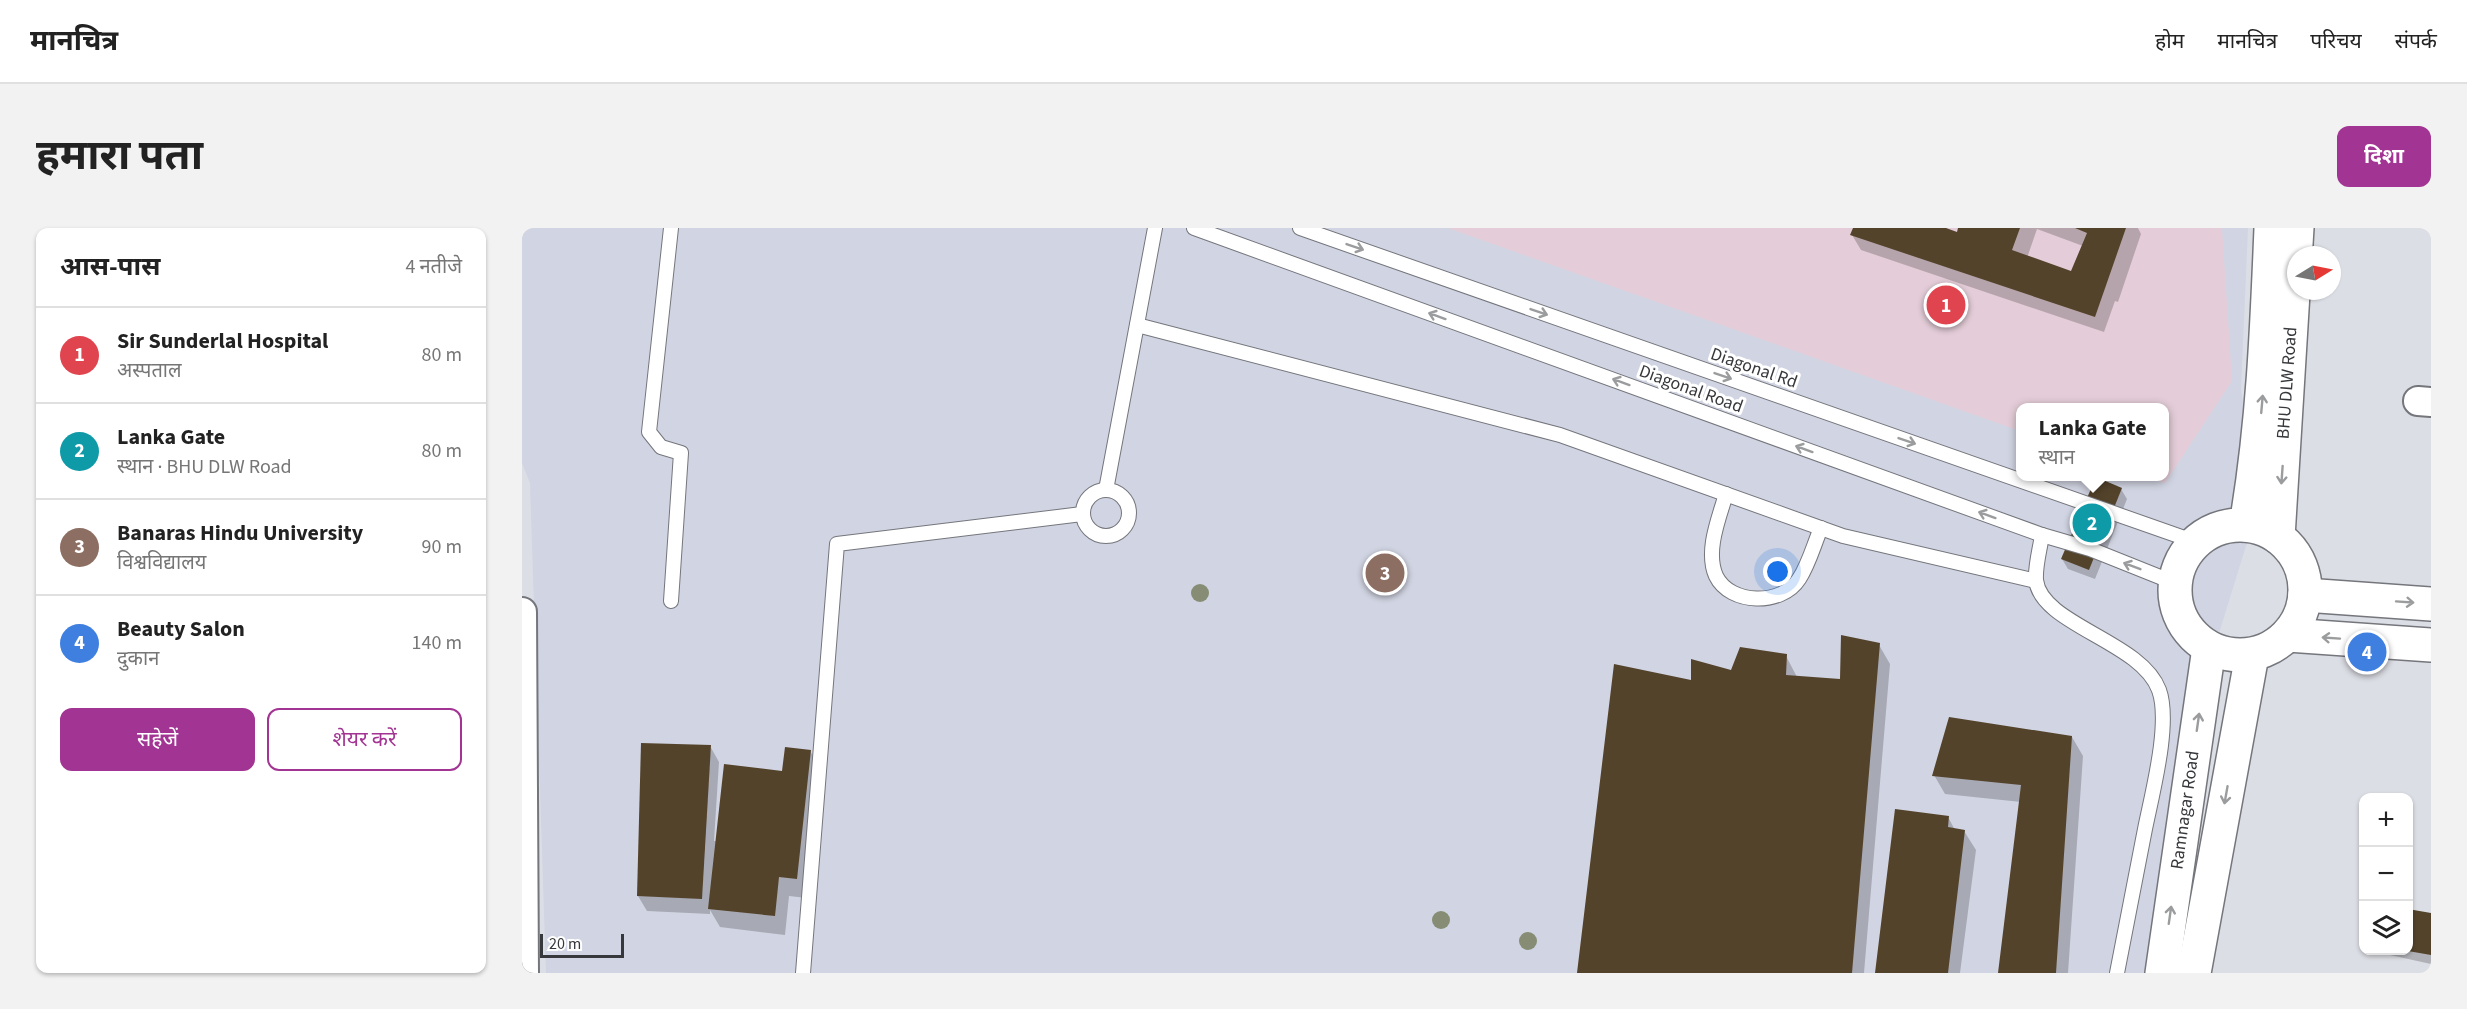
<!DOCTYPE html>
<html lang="hi">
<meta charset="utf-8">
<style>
body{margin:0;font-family:"Source Sans 3","Noto Sans Devanagari",sans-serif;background:#f2f2f2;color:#222}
.controls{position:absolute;right:18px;bottom:18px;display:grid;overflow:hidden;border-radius:12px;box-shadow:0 2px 4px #0004}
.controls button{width:54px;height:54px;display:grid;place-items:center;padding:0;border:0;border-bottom:2px solid #e0e0e0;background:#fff;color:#222;font:30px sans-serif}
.compass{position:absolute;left:1765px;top:18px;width:54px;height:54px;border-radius:50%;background:#fff;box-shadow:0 2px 4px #0004;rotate:80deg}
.scale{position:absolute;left:18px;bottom:15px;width:84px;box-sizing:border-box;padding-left:6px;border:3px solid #37383b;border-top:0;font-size:16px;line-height:21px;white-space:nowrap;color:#37383b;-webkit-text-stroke:4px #fff;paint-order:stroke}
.you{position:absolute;left:1256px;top:344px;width:21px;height:21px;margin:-15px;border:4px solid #fff;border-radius:50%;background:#1a73e8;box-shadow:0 0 0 9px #1a73e833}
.badge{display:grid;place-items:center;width:39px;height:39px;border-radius:50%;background:#a23493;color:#fff;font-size:20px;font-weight:700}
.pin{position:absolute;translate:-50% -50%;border:3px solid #fff;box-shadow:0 2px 6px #0006}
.popup{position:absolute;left:1494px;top:175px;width:153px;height:78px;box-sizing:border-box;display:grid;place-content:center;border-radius:12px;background:#fff;filter:drop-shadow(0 2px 4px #0005);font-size:20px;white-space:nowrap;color:#767676}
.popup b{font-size:22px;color:#222}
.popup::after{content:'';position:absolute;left:50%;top:100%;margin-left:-12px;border:12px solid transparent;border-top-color:#fff}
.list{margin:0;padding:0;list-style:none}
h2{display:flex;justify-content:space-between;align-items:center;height:78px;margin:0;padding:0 24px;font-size:26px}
h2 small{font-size:20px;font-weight:400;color:#767676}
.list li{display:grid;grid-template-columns:39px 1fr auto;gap:18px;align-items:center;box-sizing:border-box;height:96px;padding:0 24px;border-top:2px solid #e0e0e0}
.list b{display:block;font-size:22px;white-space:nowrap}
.list p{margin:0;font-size:20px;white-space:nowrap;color:#767676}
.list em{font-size:20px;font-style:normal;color:#767676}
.actions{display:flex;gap:12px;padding:18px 24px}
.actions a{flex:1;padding:14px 0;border:2px solid #a23493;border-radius:12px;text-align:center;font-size:21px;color:#a23493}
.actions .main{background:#a23493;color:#fff}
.icon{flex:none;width:33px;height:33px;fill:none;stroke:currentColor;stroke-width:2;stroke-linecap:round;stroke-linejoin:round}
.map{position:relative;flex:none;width:1909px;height:745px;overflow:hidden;border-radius:12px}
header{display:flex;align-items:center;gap:36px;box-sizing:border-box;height:84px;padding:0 30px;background:#fff;border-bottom:2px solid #e0e0e0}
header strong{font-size:28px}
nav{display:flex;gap:33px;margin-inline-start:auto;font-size:21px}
.intro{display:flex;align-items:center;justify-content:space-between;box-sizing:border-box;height:144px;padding:0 36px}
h1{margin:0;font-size:42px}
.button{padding:15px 27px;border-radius:12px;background:#a23493;color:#fff;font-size:21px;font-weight:700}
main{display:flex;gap:36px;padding:0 36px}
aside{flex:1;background:#fff;border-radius:12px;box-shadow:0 2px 4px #0004}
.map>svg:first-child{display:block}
.built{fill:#d1d4e2;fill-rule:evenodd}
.medical{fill:#e4cdd8}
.shadow{fill:#0003;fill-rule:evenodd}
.building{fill:#54432b}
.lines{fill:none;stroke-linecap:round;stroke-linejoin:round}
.service-casing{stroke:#74767c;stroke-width:16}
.minor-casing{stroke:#74767c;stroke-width:32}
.secondary-casing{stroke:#74767c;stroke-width:36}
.primary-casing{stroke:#74767c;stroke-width:36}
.service{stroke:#fff;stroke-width:14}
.minor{stroke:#fff;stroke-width:28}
.secondary{stroke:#fff;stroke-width:33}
.primary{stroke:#fff;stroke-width:33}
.tree{fill:#878d74}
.oneway{stroke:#9b9c9d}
.labels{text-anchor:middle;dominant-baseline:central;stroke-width:6;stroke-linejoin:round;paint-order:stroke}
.street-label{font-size:18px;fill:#37383b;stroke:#fff}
</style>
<header>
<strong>मानचित्र</strong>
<nav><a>होम</a><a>मानचित्र</a><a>परिचय</a><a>संपर्क</a></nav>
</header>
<div class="intro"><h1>हमारा पता</h1><a class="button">दिशा</a></div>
<main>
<aside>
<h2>आस-पास<small>4 नतीजे</small></h2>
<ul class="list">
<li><span class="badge" style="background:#e0444e">1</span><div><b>Sir Sunderlal Hospital</b><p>अस्पताल</p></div><em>80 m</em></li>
<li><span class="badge" style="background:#0f9aa8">2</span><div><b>Lanka Gate</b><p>स्थान · BHU DLW Road</p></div><em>80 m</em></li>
<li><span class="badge" style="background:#8d6e63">3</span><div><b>Banaras Hindu University</b><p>विश्वविद्यालय</p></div><em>90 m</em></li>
<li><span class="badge" style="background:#3f7fe0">4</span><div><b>Beauty Salon</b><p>दुकान</p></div><em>140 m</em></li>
</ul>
<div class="actions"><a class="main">सहेजें</a><a>शेयर करें</a></div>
</aside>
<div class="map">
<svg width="1909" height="745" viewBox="0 0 1909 745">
<rect width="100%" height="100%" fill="#dcdee5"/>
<path class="built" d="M0 0H1726L1719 161 1736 279 1695 412 1636 745H24L8 255 0 235ZM1498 180H1642V248H1498Z"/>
<polygon class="medical" points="926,0 1700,0 1710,153 1643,255 1626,249 1642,248 1642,180 1498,180 1498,203"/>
<g class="shadow">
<path d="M1333 0H1416L1439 8 1438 0H1616L1619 6 1596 74 1593 73 1582 104 1339 22 1330 7ZM1515 1 1561 18 1553 47 1505 30Z"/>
<polygon points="1599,261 1605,271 1573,351 1546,341 1540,331"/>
<polygon points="1357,417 1368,436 1342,745 1056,745 1170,454 1264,428 1275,449 1319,452"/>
<polygon points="1550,509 1561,528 1546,745 1478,745 1499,574 1423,566 1412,547"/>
<polygon points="188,518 197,534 192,613 195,613 262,545 288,523 300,542 285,670 267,668 263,707 198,699 188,682 188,686 125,683 116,668"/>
<polygon points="1426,589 1433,602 1442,603 1454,622 1438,745 1355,745"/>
<polygon points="1909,687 1909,736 1845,722 1886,722"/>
</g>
<g class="building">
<polygon points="1331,0 1424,0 1435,4 1436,0 1498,0 1490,22 1549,43 1565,5 1553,0 1604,0 1573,89 1328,7"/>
<polygon points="1574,249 1600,260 1567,342 1539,331"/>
<polygon points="1319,407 1358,415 1330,745 1055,745 1092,436 1169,452 1169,431 1209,442 1218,419 1265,426 1264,447 1318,451"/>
<polygon points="1427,489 1550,508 1534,745 1476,745 1499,557 1410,548"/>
<polygon points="119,515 189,517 180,671 115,668"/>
<polygon points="263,519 289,522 275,651 257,649 253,688 186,681 202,536 260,543"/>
<polygon points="1373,581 1427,588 1426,599 1443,602 1426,745 1353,745"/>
<polygon points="1886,681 1909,685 1909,727 1886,723"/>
<polygon points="1840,698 1842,698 1842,714 1837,713"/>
</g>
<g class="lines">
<g class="service-casing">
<g id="service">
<polyline points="672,0 1520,307 1568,321 1653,355"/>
<polyline points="778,0 1674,314"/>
<polyline points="615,97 1038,207 1321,308 1514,353"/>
<circle cx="584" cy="285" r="23"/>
<polyline points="584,262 633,0"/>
<path d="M1204 266C1197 290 1183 323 1194 348 1208 377 1260 378 1277 351 1287 336 1292 316 1299 300"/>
<path d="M1520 307C1518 321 1513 338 1514 352 1519 397 1619 413 1637 462 1649 495 1630 566 1623 601 1614 649 1604 697 1595 745"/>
<polyline points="149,373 159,225 139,219 127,204 149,0"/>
<polyline points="281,745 315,316 560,286"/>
</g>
</g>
<g class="minor-casing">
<g id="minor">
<polyline points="1896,173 1909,174"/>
<polyline points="0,384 2,745"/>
</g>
</g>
<g class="secondary-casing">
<g id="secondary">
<polyline points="1640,745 1687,420"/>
<polyline points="1672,745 1730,427"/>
</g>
</g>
<g class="primary-casing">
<g id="primary">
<circle cx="1718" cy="362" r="65"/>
<path d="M1724 297C1741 198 1745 100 1749 0"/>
<polyline points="1756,309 1775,0"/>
<polyline points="1783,367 1909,376"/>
<polyline points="1766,407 1909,417"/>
</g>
</g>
<use href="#service" class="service"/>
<use href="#minor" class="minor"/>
<use href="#secondary" class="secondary"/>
<use href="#primary" class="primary"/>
</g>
<g class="tree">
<circle cx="678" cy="365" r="9"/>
<circle cx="919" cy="692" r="9"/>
<circle cx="1006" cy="713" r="9"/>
</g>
<defs><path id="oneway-shaft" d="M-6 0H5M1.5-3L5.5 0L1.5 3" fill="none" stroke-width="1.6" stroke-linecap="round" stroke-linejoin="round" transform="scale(1.5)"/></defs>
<g class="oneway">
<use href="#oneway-shaft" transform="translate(833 19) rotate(19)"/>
<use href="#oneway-shaft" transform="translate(1017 84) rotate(19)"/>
<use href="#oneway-shaft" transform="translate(915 88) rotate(-160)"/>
<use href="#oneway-shaft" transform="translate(1201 148) rotate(19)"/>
<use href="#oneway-shaft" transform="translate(1099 154) rotate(-160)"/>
<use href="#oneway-shaft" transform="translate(1740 176) rotate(-85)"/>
<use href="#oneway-shaft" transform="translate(1385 213) rotate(19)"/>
<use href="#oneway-shaft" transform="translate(1282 221) rotate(-160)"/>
<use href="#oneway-shaft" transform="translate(1760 247) rotate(94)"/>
<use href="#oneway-shaft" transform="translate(1465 287) rotate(-160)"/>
<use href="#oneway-shaft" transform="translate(1610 338) rotate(-159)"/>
<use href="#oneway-shaft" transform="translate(1883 374) rotate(4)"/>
<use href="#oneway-shaft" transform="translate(1809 410) rotate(-176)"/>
<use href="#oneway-shaft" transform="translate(1676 494) rotate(-82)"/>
<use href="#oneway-shaft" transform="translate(1704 567) rotate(100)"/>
<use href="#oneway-shaft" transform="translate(1648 687) rotate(-82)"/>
</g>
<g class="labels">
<g class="street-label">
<text transform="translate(1232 140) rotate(19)">Diagonal Rd</text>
<text transform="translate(1765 155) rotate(-86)">BHU DLW Road</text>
<text transform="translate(1169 161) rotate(20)">Diagonal Road</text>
<text transform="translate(1663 582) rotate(-82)">Ramnagar Road</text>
</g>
</g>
</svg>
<div class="controls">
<button>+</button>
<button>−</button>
<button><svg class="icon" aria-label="layers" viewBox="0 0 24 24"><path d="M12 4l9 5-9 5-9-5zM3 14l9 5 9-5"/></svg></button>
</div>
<svg class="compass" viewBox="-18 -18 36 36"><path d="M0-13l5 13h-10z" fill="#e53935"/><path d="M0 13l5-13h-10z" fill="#767676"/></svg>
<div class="scale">20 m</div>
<div class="you"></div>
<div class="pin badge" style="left:1424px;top:77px;background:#e0444e">1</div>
<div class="pin badge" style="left:1570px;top:295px;background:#0f9aa8">2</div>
<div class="popup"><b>Lanka Gate</b>स्थान</div>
<div class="pin badge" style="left:863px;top:345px;background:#8d6e63">3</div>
<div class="pin badge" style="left:1845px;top:424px;background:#3f7fe0">4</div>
</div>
</main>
